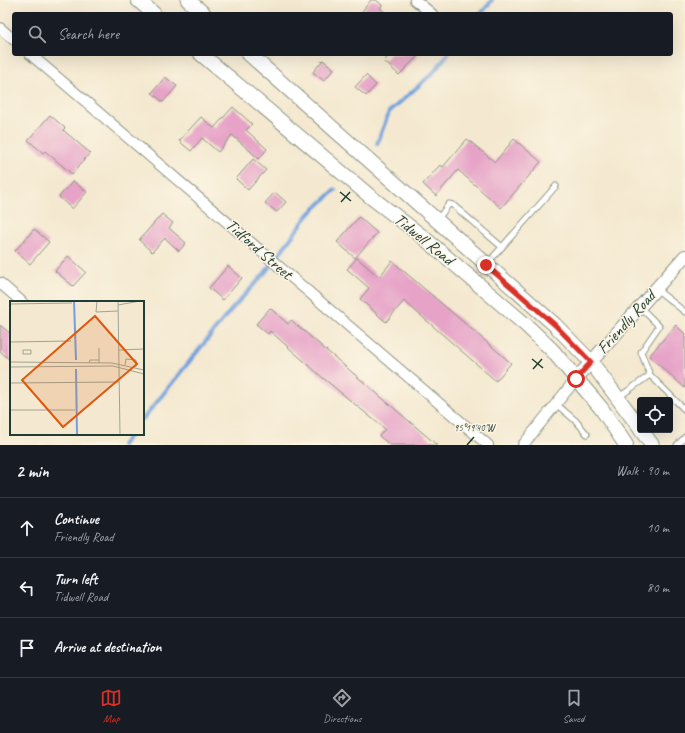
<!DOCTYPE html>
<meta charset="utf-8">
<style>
body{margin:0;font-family:Caveat,sans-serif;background:#20242c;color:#f1f3f6}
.controls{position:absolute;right:12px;bottom:12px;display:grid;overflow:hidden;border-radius:4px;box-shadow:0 4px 16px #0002}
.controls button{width:36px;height:36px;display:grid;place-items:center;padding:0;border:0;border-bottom:1px solid #363941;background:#171b24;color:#f1f3f6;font:20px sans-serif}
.stop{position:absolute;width:12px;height:12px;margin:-9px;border:3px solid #d93025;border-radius:50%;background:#fff}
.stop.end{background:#d93025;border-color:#fff;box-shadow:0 1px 4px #0008}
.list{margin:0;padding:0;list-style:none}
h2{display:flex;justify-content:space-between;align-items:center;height:52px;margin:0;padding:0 16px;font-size:17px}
h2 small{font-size:13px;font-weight:400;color:#9ea1a6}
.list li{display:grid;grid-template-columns:26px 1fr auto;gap:12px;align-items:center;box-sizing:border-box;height:60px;padding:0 16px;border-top:1px solid #363941}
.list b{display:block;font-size:15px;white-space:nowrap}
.list p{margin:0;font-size:13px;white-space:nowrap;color:#9ea1a6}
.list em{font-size:13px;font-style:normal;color:#9ea1a6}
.icon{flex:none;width:22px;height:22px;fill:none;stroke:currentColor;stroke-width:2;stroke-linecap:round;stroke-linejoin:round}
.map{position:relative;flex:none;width:685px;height:445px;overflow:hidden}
.search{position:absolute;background:#171b24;box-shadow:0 4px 16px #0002;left:12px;right:12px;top:12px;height:44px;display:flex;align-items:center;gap:10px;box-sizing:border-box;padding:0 14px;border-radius:4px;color:#9ea1a6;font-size:15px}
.sheet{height:232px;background:#171b24}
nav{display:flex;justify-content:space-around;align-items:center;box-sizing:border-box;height:56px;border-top:1px solid #363941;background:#171b24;font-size:11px;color:#9ea1a6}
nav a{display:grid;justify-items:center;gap:2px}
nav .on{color:#d93025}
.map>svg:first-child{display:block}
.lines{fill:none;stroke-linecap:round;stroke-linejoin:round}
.stream{stroke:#71a1db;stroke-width:4}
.building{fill:#e6a3c7}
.service-casing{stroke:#8a9382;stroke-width:7}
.minor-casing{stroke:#8a9382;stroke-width:12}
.tertiary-casing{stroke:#8a9382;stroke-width:14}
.secondary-casing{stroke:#8a9382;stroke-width:16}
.service{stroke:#fff;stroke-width:5}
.minor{stroke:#fff;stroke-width:10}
.tertiary{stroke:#fff;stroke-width:12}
.secondary{stroke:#fff;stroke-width:14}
.route{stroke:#d93025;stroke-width:5}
.ticks{fill:none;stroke:#1f3d34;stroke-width:1.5}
.labels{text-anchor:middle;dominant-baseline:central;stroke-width:3;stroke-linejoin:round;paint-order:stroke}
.street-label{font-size:17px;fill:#1f3d34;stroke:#fcf5e5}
.inset-river{fill:none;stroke:#71a1db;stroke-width:2}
.inset-road{fill:none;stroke:#9fa492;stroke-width:1}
.view{fill:#de580e;fill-opacity:0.15;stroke:#de580e;stroke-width:2}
.inset-edge{fill:none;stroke:#1f3d34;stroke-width:2}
.ticks-label{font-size:10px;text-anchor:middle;fill:#1f3d34;stroke:#fcf5e5;stroke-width:3;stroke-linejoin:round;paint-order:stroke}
</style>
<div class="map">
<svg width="685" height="445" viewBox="0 0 685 445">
<rect width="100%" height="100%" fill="#fcf5e5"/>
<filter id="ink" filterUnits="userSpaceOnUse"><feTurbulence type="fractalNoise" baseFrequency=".025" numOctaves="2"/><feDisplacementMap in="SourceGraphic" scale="8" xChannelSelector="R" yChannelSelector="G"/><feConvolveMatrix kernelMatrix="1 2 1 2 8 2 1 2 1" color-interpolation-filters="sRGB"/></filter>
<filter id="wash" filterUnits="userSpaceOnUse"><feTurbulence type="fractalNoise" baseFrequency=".012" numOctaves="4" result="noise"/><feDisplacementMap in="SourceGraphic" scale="16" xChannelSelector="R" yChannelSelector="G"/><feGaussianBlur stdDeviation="0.9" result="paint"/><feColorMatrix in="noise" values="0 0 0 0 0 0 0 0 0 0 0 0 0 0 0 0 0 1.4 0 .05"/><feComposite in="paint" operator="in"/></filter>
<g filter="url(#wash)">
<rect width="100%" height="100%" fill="#f4e9d0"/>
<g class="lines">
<g class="stream">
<polyline points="481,14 492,0"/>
<polyline points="377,144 389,112 433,73 448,54"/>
<polyline points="143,419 231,310 264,274 309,214 335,190"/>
<polyline points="122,445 131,434"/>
</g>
</g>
<g id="blocks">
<g class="building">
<polygon points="371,0 376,0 382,5 380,8 387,14 360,14"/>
<polygon points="391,54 420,54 399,75 384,61"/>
<polygon points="323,60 334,69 324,81 313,72"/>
<polygon points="366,75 376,85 366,96 355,87"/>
<polygon points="165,77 177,86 163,102 152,93"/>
<polygon points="233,107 252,124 246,130 267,149 259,159 232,135 218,152 202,138 191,151 179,141 201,117 214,128"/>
<polygon points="50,115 65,128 63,130 90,153 72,174 45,151 43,153 28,140"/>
<polygon points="467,139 495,162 514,139 541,162 501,208 458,170 436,196 423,184 440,165 443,167"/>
<polygon points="253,159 266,170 248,190 236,179"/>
<polygon points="73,181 87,192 72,209 59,197"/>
<polygon points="275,192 286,202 277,212 265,203"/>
<polygon points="162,214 173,223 169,228 186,243 179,251 165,238 152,252 139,240"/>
<polygon points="359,217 377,233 355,258 337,242"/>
<polygon points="34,229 49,242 30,264 15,251"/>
<polygon points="68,256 86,272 73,286 55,271"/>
<polygon points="357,258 379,277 392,261 511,363 496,381 404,301 386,322 360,299 369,288 347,269"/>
<polygon points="228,266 242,278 223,300 209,288"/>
<polygon points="270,308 288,324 291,320 437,445 390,445 379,436 385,429 323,378 270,331 268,334 256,324"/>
<polygon points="0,325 11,334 11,361 0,351"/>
<polygon points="676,325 685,334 685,388 649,356"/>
</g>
</g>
</g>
<g filter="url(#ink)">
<use href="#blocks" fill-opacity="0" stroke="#8a9382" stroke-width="1"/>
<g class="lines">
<g class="service-casing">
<g id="service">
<polyline points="438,219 449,204 453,205 502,247"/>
<polyline points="487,264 556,186"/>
<polyline points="656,289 685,312"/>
<polyline points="640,307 659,326 641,352 650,375"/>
<polyline points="619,397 650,375 685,410"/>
<polyline points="556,404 576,421 587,434"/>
<polyline points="677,445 685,437"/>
</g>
</g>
<g class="minor-casing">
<g id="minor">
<polyline points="415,0 432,14"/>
<polyline points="0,28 14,40"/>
<polyline points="30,54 488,445"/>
<polyline points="0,283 22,302"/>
<polyline points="523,445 576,379"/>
</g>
</g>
<g class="tertiary-casing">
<polyline id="tertiary" points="576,379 685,256"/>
</g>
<g class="secondary-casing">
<g id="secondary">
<polyline points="138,0 154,14"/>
<polyline points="188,0 204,14"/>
<polyline points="201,54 372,198 423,237 527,326 552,350 601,408 626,445"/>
<polyline points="249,54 555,325 591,362 640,428"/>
<polyline points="641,430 652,445"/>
</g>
</g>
<use href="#service" class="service"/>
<use href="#minor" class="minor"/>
<use href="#tertiary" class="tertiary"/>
<use href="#secondary" class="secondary"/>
</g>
</g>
<g class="lines" filter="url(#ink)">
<polyline class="route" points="486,265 555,325 591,362 576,379"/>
</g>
<path class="ticks" d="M340 192 351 201M341 202 350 192M532 359 543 368M533 369 542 359M467 445 474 437"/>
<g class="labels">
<g class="street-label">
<text transform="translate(424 239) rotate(39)">Tidwell Road</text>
<text transform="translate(259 249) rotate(41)">Tidford Street</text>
<text transform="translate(626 322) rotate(-48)">Friendly Road</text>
</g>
</g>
<g transform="translate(10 301)">
<rect width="134" height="134" fill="#f4e9d0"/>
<path class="inset-river" d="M64 0 66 59M66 68 67 134"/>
<path class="inset-road" d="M87 0 86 11 108 10M108 0 110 134M0 3 62 2M108 4 130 0M0 41 61 40M109 49 134 48M13 53H21V49H13V53M0 61 102 62 134 69M79 62 80 59H89M89 62V47M115 64 116 58 126 59V66M0 66 103 65 134 73M0 82 109 81M0 109H65"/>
<path class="view" d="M85 15 127 63 53 126 12 79Z"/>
<rect width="134" height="134" class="inset-edge"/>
</g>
<g class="ticks-label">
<text x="474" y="431">95°19'40"W</text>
</g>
</svg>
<div class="controls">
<button><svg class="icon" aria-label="locate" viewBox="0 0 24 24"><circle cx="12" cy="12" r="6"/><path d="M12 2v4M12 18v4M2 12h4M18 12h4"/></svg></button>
</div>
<div class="stop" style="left:576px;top:379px"></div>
<div class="stop end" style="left:486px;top:265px"></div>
<div class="search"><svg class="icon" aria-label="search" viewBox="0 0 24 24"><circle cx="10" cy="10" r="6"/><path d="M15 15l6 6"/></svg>Search here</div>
</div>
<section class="sheet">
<h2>2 min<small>Walk · 90 m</small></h2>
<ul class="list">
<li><svg class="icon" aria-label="ahead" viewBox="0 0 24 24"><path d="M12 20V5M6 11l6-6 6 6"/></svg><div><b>Continue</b><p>Friendly Road</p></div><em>10 m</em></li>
<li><svg class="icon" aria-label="left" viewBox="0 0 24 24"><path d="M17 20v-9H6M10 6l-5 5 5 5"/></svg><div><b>Turn left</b><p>Tidwell Road</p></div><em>80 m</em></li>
<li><svg class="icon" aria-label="arrive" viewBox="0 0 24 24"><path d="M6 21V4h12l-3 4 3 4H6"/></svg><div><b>Arrive at destination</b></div></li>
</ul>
</section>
<nav>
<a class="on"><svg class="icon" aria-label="map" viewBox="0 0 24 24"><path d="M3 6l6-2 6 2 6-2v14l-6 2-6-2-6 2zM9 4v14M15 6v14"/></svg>Map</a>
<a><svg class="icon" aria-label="directions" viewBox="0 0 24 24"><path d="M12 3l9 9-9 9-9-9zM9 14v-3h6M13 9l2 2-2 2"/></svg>Directions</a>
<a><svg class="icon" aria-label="saved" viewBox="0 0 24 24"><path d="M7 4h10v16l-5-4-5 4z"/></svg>Saved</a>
</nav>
